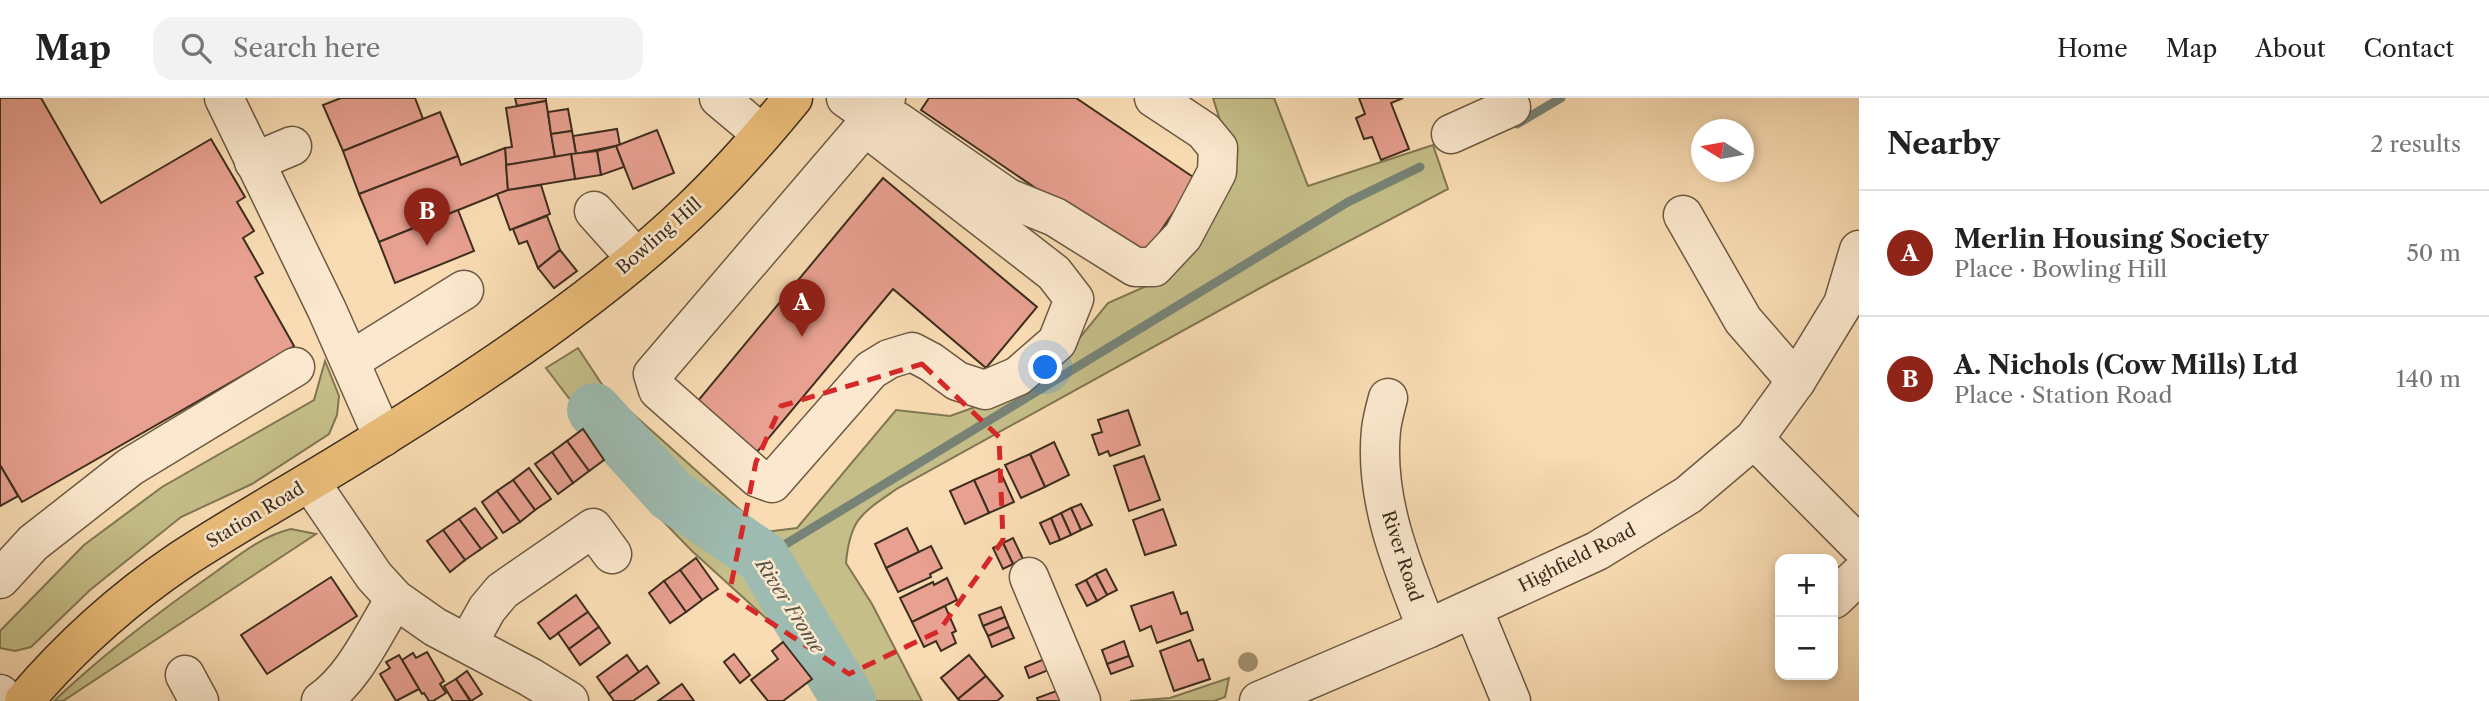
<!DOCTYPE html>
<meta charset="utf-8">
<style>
body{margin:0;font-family:"Libre Caslon Text",serif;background:#f2f2f2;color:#222}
.controls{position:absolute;right:21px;bottom:21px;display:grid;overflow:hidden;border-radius:14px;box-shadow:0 4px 10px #0003}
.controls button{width:63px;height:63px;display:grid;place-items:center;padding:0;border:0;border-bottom:2px solid #e0e0e0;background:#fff;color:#222;font:35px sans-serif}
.compass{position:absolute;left:1691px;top:21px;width:63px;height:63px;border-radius:50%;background:#fff;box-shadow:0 4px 10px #0003;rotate:281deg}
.you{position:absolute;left:1046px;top:270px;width:24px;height:24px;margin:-18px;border:5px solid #fff;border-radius:50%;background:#1a73e8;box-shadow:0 0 0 10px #1a73e833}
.badge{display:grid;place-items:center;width:46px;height:46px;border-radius:50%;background:#8f2418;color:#fff;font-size:23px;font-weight:700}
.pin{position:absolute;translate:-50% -58px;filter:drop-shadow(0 2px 4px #0008)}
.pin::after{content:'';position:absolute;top:37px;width:24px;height:21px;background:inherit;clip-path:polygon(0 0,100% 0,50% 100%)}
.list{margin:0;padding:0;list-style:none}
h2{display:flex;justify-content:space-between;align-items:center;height:91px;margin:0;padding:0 28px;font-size:30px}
h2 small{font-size:23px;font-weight:400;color:#767676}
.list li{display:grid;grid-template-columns:46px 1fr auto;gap:21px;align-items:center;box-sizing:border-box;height:126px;padding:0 28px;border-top:2px solid #e0e0e0}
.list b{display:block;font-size:26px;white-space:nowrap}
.list p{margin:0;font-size:23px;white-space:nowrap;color:#767676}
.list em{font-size:23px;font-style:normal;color:#767676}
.icon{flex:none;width:38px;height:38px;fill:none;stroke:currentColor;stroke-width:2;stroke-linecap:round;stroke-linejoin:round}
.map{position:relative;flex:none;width:1859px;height:603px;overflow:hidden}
header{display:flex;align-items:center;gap:42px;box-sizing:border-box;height:98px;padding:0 35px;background:#fff;border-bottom:2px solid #e0e0e0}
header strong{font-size:33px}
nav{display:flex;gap:38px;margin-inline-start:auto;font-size:24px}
.search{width:490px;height:63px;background:#f2f2f2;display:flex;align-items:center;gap:18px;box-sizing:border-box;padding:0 24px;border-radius:21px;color:#767676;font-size:26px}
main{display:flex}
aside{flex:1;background:#fff}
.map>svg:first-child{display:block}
.green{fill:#c5be88;stroke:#817653;stroke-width:2}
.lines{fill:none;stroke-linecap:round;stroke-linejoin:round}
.stream{stroke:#778376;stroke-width:9}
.river{stroke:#9ebbb1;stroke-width:54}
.building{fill:#e8a090;stroke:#3d2e1e;stroke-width:2}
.minor-casing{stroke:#6c5a43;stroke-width:41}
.major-casing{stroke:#3d2e1e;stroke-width:41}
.minor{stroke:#fbe8ce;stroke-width:38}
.major{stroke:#ecbe7a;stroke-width:38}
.tree{fill:#a08c6d}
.marked{fill:none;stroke:#d62828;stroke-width:5;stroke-dasharray:14 9;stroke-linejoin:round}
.labels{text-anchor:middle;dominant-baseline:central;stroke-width:5;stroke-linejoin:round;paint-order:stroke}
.street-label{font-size:18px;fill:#3d2e1e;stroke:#fbe8ce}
.water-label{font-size:19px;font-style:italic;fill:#555143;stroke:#fbe8ce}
</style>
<header>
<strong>Map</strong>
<div class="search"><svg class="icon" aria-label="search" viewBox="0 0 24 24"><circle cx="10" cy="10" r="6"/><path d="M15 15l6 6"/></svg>Search here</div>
<nav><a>Home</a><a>Map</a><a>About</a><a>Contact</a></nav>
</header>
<main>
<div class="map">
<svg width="1859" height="603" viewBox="0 0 1859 603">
<rect width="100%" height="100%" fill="#f9dcb3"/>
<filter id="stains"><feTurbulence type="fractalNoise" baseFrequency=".00286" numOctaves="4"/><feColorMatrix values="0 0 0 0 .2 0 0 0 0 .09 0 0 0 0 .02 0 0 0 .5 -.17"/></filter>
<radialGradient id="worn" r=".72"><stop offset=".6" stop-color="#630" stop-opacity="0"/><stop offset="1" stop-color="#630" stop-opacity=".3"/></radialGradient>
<g class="green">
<path d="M1213 0H1274L1308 88 1433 47 1448 91 1271 184 898 390C862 415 850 420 846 465L872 506 922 603H823L820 582 780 533 692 453 660 420 546 270 578 250 605 291 765 434 797 430 896 312 950 318 1043 285 1108 205 1160 182 1226 42Z"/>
<polygon points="325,263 339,298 337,317 329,336 252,386 181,419 90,492 31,549 15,553 0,550 0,533 84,447 162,389 314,302"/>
<path d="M291 431 316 436 63 603H54C104 555 160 513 217 473 239 457 264 437 291 431Z"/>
<polygon points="1229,580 1225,599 1214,603 1130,603 1170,600"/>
</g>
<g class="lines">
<g class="stream">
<polyline points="1517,26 1561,0"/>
<polyline points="763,460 1348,104 1420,69"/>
</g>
<polyline class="river" points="594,312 671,397 763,460 849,603"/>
</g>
<g class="building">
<polygon points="0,0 41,0 101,105 211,41 245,99 237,104 254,133 243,140 263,175 255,179 294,248 22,404 0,367"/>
<polygon points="341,0 415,0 423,21 343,53 323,7"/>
<polygon points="515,0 546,0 546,3 517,8"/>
<polygon points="929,0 1076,0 1196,81 1141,162 921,12"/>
<polygon points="1359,0 1403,0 1391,5 1409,51 1381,62 1372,39 1364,41 1356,20 1365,16"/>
<polygon points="546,3 555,59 506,67 505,50 512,49 506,10"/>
<polygon points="568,11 572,33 551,36 548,14"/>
<polygon points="440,14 458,58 359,96 343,53"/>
<polygon points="617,31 620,47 576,56 573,38"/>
<polygon points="657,32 674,75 633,91 616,48"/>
<polygon points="572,33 576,56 555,59 551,36"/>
<polygon points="616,48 624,69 601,77 597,53"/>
<polygon points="505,50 508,92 379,144 359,96 458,58 461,67"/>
<polygon points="597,53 601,77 575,81 571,56"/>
<polygon points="571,56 575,81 508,92 506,67"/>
<polygon points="883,80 1037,209 986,270 893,191 747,366 687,316"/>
<polygon points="541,87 550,116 510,132 497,96 508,92"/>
<polygon points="458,112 474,153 395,185 379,144"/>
<polygon points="547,118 560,152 538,170 527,143 519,146 513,131"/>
<polygon points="560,152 577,173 554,190 538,170"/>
<polygon points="1128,312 1140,347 1110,358 1108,353 1099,357 1092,337 1102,334 1098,322"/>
<polygon points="583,331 604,362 589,373 567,343"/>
<polygon points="567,343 589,373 573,385 552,354"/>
<polygon points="1054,344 1069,377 1045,389 1030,356"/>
<polygon points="552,354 573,385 558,396 535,366"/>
<polygon points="1030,356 1045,389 1021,400 1005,367"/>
<polygon points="1144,358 1160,402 1129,413 1114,368"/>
<polygon points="0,367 18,398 0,408"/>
<polygon points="529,370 551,401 535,412 513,382"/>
<polygon points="999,371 1014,404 989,415 974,382"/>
<polygon points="513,382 535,412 520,424 497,393"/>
<polygon points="974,382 989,415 965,426 950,393"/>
<polygon points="497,393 520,424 503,435 482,404"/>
<polygon points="1081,406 1092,427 1081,432 1071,410"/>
<polygon points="475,410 497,440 481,451 459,421"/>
<polygon points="1071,410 1081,432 1071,437 1061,415"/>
<polygon points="1163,411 1176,447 1145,457 1133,422"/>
<polygon points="1061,415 1071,437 1060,442 1051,420"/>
<polygon points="1051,420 1060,442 1050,446 1040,425"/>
<polygon points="459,421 481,451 465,462 443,432"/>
<polygon points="907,430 919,454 886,470 875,446"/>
<polygon points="443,432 465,462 450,474 427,443"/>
<polygon points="1013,440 1023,461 1013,466 1003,445"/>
<polygon points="1003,445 1013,466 1003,471 993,450"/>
<polygon points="931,448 942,470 930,476 931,479 898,494 886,470"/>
<polygon points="696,460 718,491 702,502 680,472"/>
<polygon points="1106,471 1117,492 1107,497 1096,476"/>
<polygon points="680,472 702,502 686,514 664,483"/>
<polygon points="1096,476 1107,497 1097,503 1086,482"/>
<polygon points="331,479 357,518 267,576 241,537"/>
<polygon points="947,480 957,502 912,524 900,500 933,484 934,487"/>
<polygon points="1086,482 1097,503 1087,508 1076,487"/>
<polygon points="664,483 686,514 670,525 649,495"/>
<polygon points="1173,494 1181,516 1187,514 1193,532 1157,545 1151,528 1140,533 1131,508"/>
<polygon points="576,497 588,514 550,541 538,525"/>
<polygon points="945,508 956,533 952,535 956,545 941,553 936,543 924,549 912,524"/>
<polygon points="1001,509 1005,519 983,528 979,517"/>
<polygon points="588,514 599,529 569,551 558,535"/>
<polygon points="1005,519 1009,529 988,538 983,528"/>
<polygon points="599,529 610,545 580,567 569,551"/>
<polygon points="1009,529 1014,540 992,549 988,538"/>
<polygon points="1190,542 1198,563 1203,561 1210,581 1174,593 1160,553"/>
<polygon points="1124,543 1129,558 1107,566 1102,552"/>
<polygon points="783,544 812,581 783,603 768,603 751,582 778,561 772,553"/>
<polygon points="427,554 444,583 440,586 446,595 433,603 429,603 424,595 422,596 402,562 413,555 416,560"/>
<polygon points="734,556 750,577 740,585 724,564"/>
<polygon points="399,557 419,591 396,603 380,576 390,570 386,564"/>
<polygon points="627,557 639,574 609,596 597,579"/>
<polygon points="969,557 986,578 958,601 941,580"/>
<polygon points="1129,558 1133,568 1111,576 1107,566"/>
<polygon points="1047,560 1051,571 1029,580 1025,569"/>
<polygon points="647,568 659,585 633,603 614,603 609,596"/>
<polygon points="467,573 482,596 471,603 456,581"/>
<polygon points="986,578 1003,598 997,603 960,603 958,601"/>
<polygon points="456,581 470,603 453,603 444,588"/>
<polygon points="682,586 694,603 658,603"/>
<polygon points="1059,592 1061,603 1038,603 1037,600"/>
</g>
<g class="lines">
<g class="minor-casing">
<g id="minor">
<polyline points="224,0 327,212 383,339"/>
<polyline points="719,0 762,36"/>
<polyline points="846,0 873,19 897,23 1008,100 1055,119 1135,169 1154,169 1183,138 1217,74 1218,50 1204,33 1154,0"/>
<polyline points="873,19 880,40 1054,175 1074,201 1057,244 1018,278 985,292 957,283 931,264 912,254 889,261 871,272 772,385 758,380 658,292 653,276 873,19 886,0"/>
<polyline points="1451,36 1511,9"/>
<polyline points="254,64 292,48"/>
<polyline points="594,113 636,160"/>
<polyline points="1683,117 1743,222 1796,283"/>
<polyline points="350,263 464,192"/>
<path d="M1388 300C1385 311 1382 322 1381 332 1374 401 1402 468 1427 531"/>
<polyline points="1754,341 1859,447"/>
<polyline points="310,384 374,478 395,501 435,529 530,579 569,603"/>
<polyline points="1029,479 1081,603"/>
<polyline points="0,481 33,445 130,369 295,269"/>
<polyline points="1834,501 1859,477"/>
<polyline points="1473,511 1511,603"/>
<polyline points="468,545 487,511 502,493 593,430 612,456"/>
<polyline points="185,577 199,603"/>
<polyline points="0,596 7,603"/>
<path d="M321 603C355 579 373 536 395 501"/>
<polyline points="1259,603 1427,531 1597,453 1688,397 1754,341 1796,283 1843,206 1859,152"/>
</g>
</g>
<g class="major-casing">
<path id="major" d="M24 603C70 549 122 502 181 462 247 419 317 381 384 338 487 274 602 197 690 113 727 78 761 39 793 0"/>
</g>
<use href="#minor" class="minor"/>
<use href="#major" class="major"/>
</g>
<circle class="tree" cx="1248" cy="564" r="10"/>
<path class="marked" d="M922 266 999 339 1003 442 939 533 849 576 729 497 756 364 781 308Z"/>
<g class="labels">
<g class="street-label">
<text transform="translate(659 138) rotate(-41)">Bowling Hill</text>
<text transform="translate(255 417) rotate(-31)">Station Road</text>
<text transform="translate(1402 458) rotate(72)">River Road</text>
<text transform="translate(1577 460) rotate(-27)">Highfield Road</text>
</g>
<g class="water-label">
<text transform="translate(790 508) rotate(57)">River Frome</text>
</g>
</g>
<rect width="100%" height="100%" filter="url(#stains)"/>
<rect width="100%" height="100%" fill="url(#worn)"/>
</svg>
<div class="controls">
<button>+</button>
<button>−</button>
</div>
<svg class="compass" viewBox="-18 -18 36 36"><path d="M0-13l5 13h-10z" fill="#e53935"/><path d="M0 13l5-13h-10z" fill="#767676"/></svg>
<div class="you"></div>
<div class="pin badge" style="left:802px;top:239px">A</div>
<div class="pin badge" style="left:427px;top:148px">B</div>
</div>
<aside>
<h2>Nearby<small>2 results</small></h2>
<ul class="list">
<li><span class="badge">A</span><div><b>Merlin Housing Society</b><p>Place · Bowling Hill</p></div><em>50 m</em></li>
<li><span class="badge">B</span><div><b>A. Nichols (Cow Mills) Ltd</b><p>Place · Station Road</p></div><em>140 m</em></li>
</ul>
</aside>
</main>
